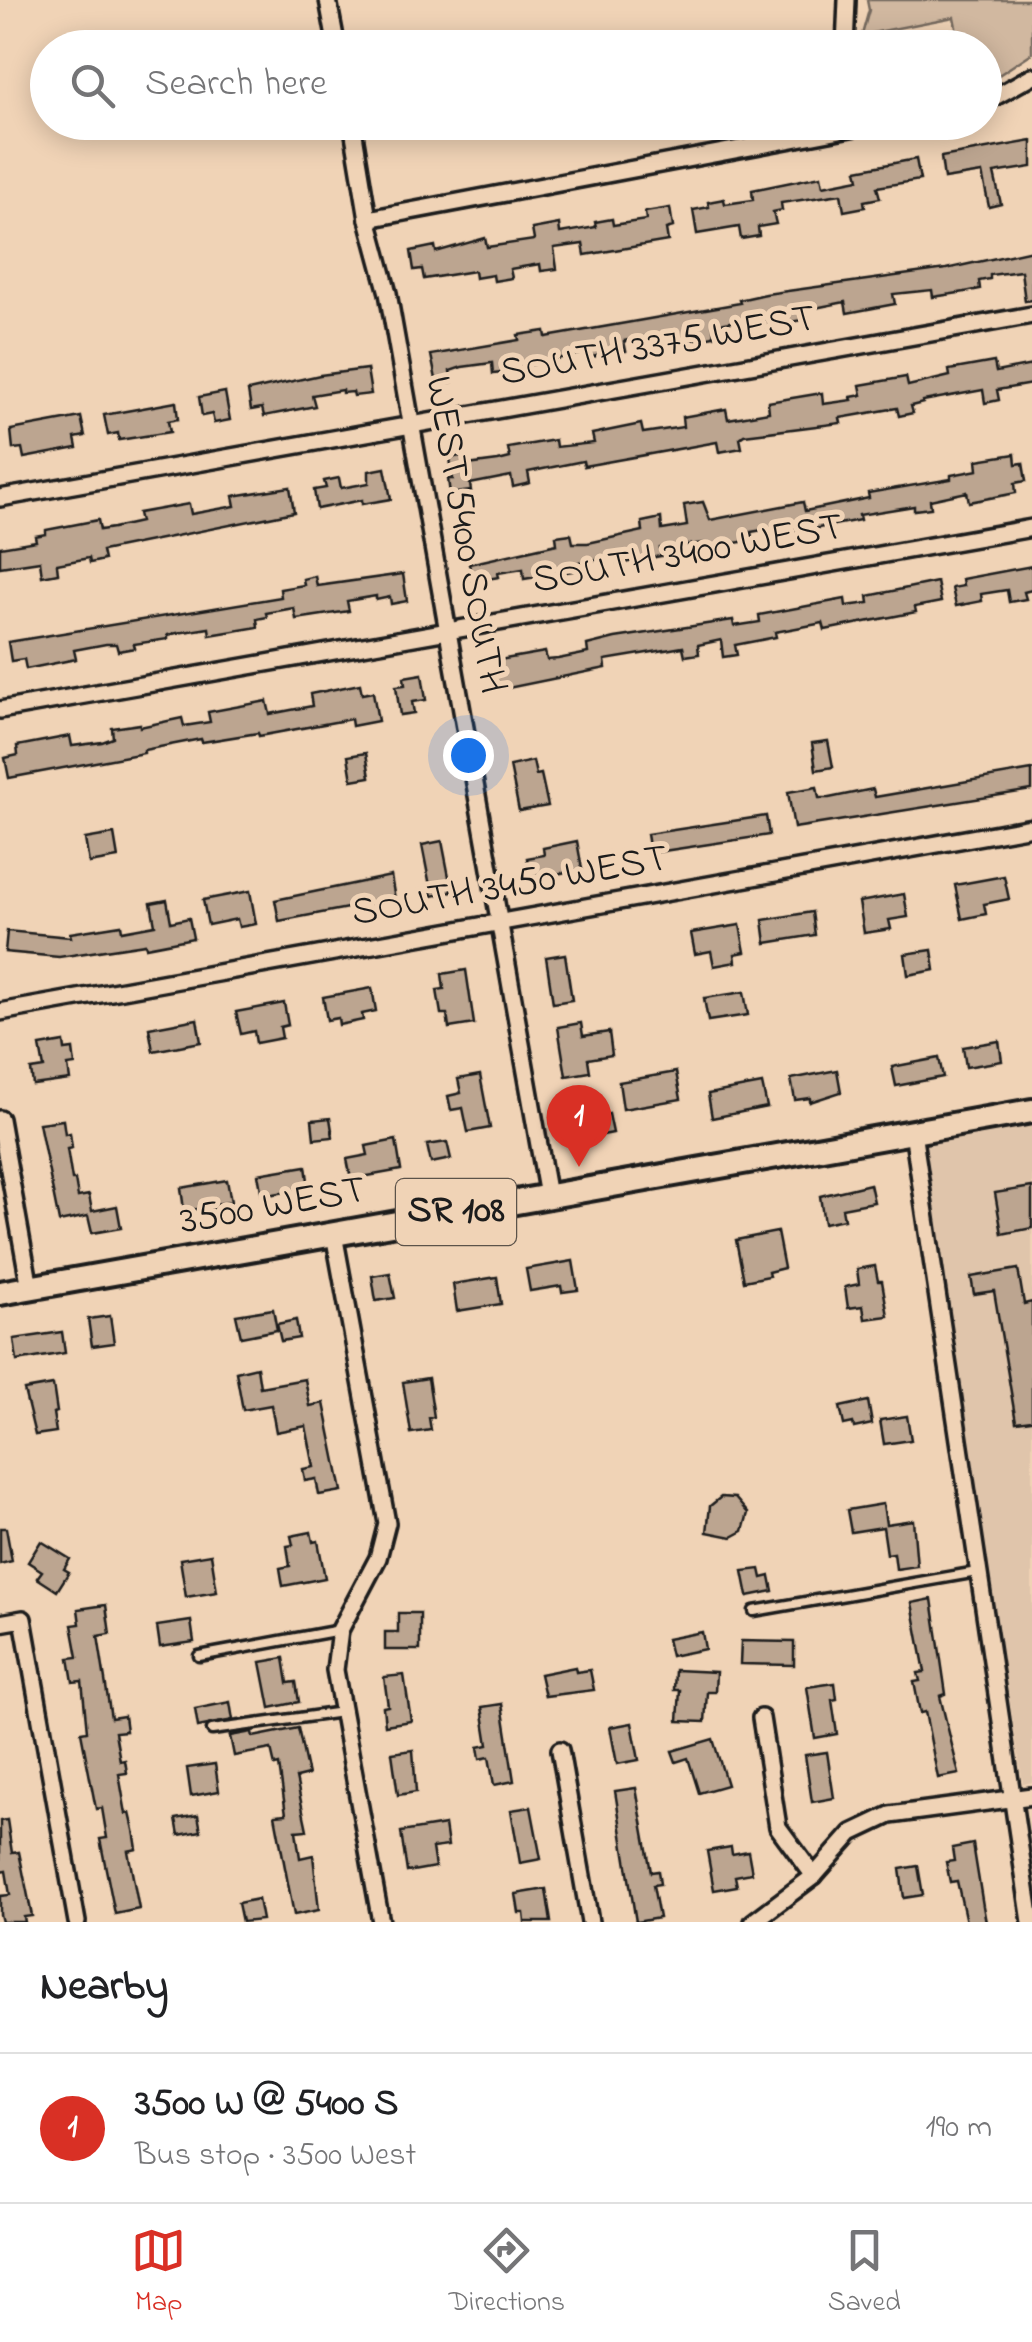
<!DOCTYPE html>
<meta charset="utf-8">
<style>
body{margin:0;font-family:"Indie Flower",sans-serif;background:#f6f6f6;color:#202124}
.you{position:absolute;left:468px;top:755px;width:35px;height:35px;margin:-25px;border:8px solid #fff;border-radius:50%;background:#1a73e8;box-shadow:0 0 0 15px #1a73e833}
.badge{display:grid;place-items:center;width:65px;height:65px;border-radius:50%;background:#d93025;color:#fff;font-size:32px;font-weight:700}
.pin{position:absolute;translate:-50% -82px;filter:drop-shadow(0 2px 5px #0008)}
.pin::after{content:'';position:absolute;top:52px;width:35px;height:30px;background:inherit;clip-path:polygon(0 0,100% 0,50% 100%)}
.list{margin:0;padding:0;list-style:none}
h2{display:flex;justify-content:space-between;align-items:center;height:130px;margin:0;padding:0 40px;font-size:42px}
h2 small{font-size:32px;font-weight:400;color:#757577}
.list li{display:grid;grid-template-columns:65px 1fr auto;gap:30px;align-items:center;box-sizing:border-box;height:150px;padding:0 40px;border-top:2px solid #e0e0e0}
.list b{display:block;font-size:38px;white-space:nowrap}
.list p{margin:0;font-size:32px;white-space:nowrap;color:#757577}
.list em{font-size:32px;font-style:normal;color:#757577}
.icon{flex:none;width:55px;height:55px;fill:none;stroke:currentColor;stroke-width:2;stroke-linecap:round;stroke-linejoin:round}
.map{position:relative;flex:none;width:1032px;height:1922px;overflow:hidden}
.search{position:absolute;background:#fff;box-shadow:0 5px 25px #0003;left:30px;right:30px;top:30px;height:110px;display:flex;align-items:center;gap:25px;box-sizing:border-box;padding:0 35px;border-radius:55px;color:#757577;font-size:38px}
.sheet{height:280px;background:#fff}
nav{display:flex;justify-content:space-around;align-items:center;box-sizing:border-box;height:140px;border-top:2px solid #e0e0e0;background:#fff;font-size:28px;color:#757577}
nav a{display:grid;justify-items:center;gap:5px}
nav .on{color:#d93025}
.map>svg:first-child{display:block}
.built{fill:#e0c5ab}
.green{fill:#d1b8a0;stroke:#766a5e;stroke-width:2.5}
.building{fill:#bca590;stroke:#1c1c1c;stroke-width:2.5}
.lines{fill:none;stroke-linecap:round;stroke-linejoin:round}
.lane-casing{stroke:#1c1c1c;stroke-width:15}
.street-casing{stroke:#1c1c1c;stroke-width:22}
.primary-casing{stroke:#1c1c1c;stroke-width:30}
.lane{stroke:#f0d3b6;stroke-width:8}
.street{stroke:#f0d3b6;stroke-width:15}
.primary{stroke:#f0d3b6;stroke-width:22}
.labels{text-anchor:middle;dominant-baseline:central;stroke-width:10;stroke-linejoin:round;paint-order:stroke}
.shield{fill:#f0d3b6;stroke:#5c534a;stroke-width:2.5}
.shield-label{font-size:38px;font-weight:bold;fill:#1c1c1c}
.street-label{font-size:40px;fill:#1c1c1c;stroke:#f0d3b6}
</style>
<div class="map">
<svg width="1032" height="1922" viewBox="0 0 1032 1922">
<rect width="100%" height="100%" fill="#f0d3b6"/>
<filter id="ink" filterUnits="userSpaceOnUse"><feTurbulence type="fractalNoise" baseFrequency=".01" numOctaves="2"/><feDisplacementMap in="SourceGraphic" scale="20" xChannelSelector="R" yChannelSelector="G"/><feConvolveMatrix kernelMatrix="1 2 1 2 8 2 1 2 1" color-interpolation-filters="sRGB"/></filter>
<g filter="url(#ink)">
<polygon class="built" points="1032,1120 1032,1782 1023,1784 918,1139"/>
<polygon class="green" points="867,0 1032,0 1032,53 985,84 984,48 960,47 954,17 862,35 869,10"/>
<g class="building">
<polygon points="1032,141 1032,167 994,173 1001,204 989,207 982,173 944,179 941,157"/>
<polygon points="916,159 920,180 877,187 880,198 864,201 865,207 844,211 841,194 781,203 782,210 773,212 776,224 758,227 759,236 741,239 739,227 697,234 693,210 709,207 708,202 724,199 725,204 753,200 752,190 821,176 823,186 859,179 857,170"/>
<polygon points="670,208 673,227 666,229 668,241 585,255 583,244 554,248 557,269 541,271 540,264 510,269 512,278 494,281 493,275 475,278 474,271 424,279 422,269 414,270 411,251 435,246 436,252 485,238 487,247 534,240 532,229 559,224 560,233 596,227 595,222 612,219 613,225 646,220 645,212"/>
<polygon points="1032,250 1032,300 1025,301 1021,271 990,275 990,279 979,281 980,289 965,292 933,297 932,290 893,294 895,304 847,313 845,302 800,311 802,320 745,330 743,320 713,325 714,336 666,344 665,334 654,335 624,341 626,351 585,358 584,353 511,369 511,372 493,374 492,363 462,367 450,371 452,382 437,384 431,355 519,340 518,335 545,331 546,337 740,303 739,300 766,294 946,269"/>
<polygon points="994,362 996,372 1032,365 1032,384 997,390 999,400 985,403 983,390 923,401 923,403 911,406 913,413 899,416 897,408 840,418 841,423 744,435 740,438 742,448 719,452 717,442 584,466 583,461 528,472 530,483 513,487 511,476 470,484 471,491 450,494 448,479 453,479 450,458 465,455 467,465 498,461 510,458 508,448 555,440 556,447 594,443 592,434 641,424 643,433 683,427 682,417 726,409 728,419 769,412 768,402 822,393 823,404 852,400 851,397 862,395 860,385 906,377 908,386 950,376 949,370"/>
<polygon points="367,369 371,394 354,396 353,392 342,393 342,390 312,395 315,406 264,416 262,408 251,410 248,391 320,375"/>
<polygon points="225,392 230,420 214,423 212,414 202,416 199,397"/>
<polygon points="176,402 178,419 168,421 170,432 119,440 118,433 108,435 104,415"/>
<polygon points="81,417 85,436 75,438 77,448 24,458 22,448 13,449 11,430"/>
<polygon points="1015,454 1016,464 1023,463 1026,481 1015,483 1016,493 969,502 967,492 930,500 931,508 914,510 914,506 859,515 860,520 787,534 786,526 751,532 753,540 705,548 704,543 660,548 661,556 618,564 616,556 577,563 578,570 524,579 523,569 498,573 499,577 487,579 488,586 474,589 469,564 557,544 556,536 571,534 573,543 588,543 643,531 642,522 661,518 662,530 687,526 684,505 703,502 710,520 803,502 805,511 869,498 868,493 951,479 951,475 978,470 977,460"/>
<polygon points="385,468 391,499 362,504 362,500 317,509 314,490 326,488 324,481 339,478 341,488 369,483 369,471"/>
<polygon points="290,487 294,512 102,551 104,560 90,563 89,558 57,564 58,573 42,576 40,561 0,567 0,547 36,541 35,536 46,534 46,530 98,520 100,530 113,528 140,522 138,513 189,504 191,514 235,506 233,496"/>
<polygon points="1032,566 1032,590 1024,592 1026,599 1009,602 1007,590 981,594 982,601 956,606 952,588 963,586 962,579"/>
<polygon points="403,574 407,601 391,604 390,597 376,600 376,596 347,601 349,611 296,619 294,608 266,613 267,617 257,619 258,627 210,635 209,628 177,633 168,635 168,639 134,644 135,648 118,651 116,644 106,644 74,650 76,659 26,669 24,659 11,661 8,642 281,597 280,589 304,585 303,579 315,576 317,586"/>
<polygon points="937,582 941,602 915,607 916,612 825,630 823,623 775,632 776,637 735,645 737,655 723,657 721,640 698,645 699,654 685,656 683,647 605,660 606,668 493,691 490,671 501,669 499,660 545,652 547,660 558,659 588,653 587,645 615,638 733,620 734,626 760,622 759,615 845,599 846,606 869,603 868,596"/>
<polygon points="422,674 426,700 412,702 414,713 400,715 396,686 405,685 404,677"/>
<polygon points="360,684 362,694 373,692 378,721 352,726 351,719 259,736 258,733 202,742 201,739 144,750 144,753 9,778 5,758 18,755 17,746 70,736 72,746 102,742 113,738 112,728 140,724 140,727 182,718 184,726 210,722 208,712 267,701 270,714 312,706 310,694"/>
<polygon points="828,741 833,767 816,770 812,743"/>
<polygon points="366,753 370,777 352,780 348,756"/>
<polygon points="533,761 536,775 541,774 548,806 519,811 510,766"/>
<polygon points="1032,770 1032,790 794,828 788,792 817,787 819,798 829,798 873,789 875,797"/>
<polygon points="766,816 769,835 650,853 647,834"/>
<polygon points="114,834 118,858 89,863 85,839"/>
<polygon points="442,841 452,892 432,896 422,845"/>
<polygon points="577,841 582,869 531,879 527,858 544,855 543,848"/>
<polygon points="391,876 395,899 279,921 275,900"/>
<polygon points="1004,876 1009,899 984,904 986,914 962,919 955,885"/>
<polygon points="250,891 256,924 239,927 237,919 208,925 203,900"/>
<polygon points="904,894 908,917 889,920 891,929 864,933 859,902"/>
<polygon points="167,900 171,922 189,918 193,938 146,947 145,944 59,957 5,952 7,931 71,937 70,933 121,925 122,931 155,925 151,903"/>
<polygon points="812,912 815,935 766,943 763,920"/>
<polygon points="740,925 745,952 735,954 736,962 714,966 711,951 695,954 691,933"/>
<polygon points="932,950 935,970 908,975 905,954"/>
<polygon points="565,954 572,1000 553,1003 546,957"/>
<polygon points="466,970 474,1024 449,1028 447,1014 441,1014 437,990 444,989 442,974"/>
<polygon points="372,988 376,1011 362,1014 363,1020 339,1025 338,1018 327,1020 323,997"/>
<polygon points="744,992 748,1015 708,1021 704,998"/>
<polygon points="284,1003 288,1025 280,1027 282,1038 256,1043 254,1031 241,1034 236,1012"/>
<polygon points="197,1019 201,1042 153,1051 149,1028"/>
<polygon points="581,1023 583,1036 609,1032 612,1055 588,1059 590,1072 566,1076 558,1027"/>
<polygon points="999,1041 1002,1061 966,1067 963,1047"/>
<polygon points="64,1042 65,1050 73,1049 75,1065 68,1066 70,1080 33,1085 31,1070 44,1068 40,1046"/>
<polygon points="939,1058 943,1077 896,1086 892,1067"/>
<polygon points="837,1070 841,1092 810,1102 810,1098 795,1100 791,1079"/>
<polygon points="676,1072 681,1099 623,1109 619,1082"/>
<polygon points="480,1075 490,1128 468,1132 463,1108 451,1110 448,1096 461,1093 458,1079"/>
<polygon points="762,1084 767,1107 712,1118 708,1094"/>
<polygon points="609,1114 613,1133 577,1140 573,1121"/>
<polygon points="330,1118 333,1137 314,1139 312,1120"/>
<polygon points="63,1120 65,1134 70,1133 72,1148 67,1149 72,1180 75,1180 78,1197 89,1195 92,1211 117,1206 121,1228 92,1233 88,1216 59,1222 39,1123"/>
<polygon points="396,1140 401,1170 351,1179 347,1159 368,1155 366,1146"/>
<polygon points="447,1142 451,1159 431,1163 427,1145"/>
<polygon points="306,1166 309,1188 262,1196 258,1174"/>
<polygon points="227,1180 231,1202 215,1204 216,1208 184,1210 181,1188"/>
<polygon points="870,1184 874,1202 842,1208 844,1219 824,1223 820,1196"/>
<polygon points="1032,1187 1032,1228 1002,1234 995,1193"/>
<polygon points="777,1232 784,1268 768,1272 769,1276 744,1281 736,1240"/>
<polygon points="573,1261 578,1290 562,1292 561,1286 530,1291 526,1269"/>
<polygon points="875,1266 878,1281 882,1281 888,1316 865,1319 863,1306 848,1308 845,1287 859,1284 857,1269"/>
<polygon points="1018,1269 1024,1304 1032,1302 1032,1420 1016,1422 994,1291 974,1294 971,1277"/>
<polygon points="390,1273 395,1298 376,1301 372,1276"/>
<polygon points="497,1277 501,1304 457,1311 453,1284"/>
<polygon points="273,1309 277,1330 241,1337 236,1315"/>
<polygon points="110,1316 114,1343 92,1346 88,1319"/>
<polygon points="296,1320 299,1338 281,1341 277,1324"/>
<polygon points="62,1332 65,1353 17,1361 14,1339"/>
<polygon points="257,1367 260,1387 305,1379 310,1406 324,1403 342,1491 319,1495 316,1479 305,1481 303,1469 314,1467 306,1426 276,1432 271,1405 243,1410 236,1372"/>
<polygon points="428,1378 434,1417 429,1418 431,1430 411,1433 403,1382"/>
<polygon points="53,1385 57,1412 53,1413 56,1432 35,1435 24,1390"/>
<polygon points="868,1401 872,1424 854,1428 853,1423 844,1425 840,1407"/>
<polygon points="907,1416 911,1440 884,1444 880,1420"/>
<polygon points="721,1497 735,1498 748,1513 743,1531 732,1537 707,1532 710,1506"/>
<polygon points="883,1504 886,1524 913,1520 917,1566 896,1569 894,1553 887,1554 883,1527 851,1532 847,1510"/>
<polygon points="0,1528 6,1528 12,1561 0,1564"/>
<polygon points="311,1532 313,1542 318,1541 325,1578 283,1586 280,1568 290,1566 287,1546 293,1545 291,1536"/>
<polygon points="41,1541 70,1559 64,1569 69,1572 57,1591 37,1578 42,1571 28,1562"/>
<polygon points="211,1554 217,1592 186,1597 180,1559"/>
<polygon points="760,1569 762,1578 770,1576 773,1591 748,1596 743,1571"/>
<polygon points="932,1599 946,1694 940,1696 959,1774 938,1778 925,1712 920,1713 914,1682 920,1681 918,1673 925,1672 912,1603"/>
<polygon points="106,1605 110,1634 98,1636 111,1718 124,1716 126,1731 115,1732 120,1761 125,1760 127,1773 119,1774 126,1814 130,1813 134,1830 137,1849 128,1851 139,1909 115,1914 100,1839 107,1838 102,1808 96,1809 81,1732 87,1731 82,1681 73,1682 69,1658 78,1657 72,1625 80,1624 78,1609"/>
<polygon points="398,1613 420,1613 420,1650 385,1650 385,1632 398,1632"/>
<polygon points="191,1621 194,1642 160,1647 157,1626"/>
<polygon points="702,1632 705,1649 671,1656 667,1639"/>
<polygon points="741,1641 794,1642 794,1665 740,1664"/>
<polygon points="284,1658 288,1683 296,1682 299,1702 270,1708 261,1662"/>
<polygon points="575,1667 576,1672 590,1670 594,1690 545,1696 540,1674"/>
<polygon points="675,1670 716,1672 715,1692 707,1692 705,1722 678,1721 680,1690 674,1690"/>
<polygon points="404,1675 411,1721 385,1725 383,1707 388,1706 384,1677"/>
<polygon points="835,1683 837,1699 832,1700 837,1734 815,1738 807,1687"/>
<polygon points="230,1702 233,1720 198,1727 195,1709"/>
<polygon points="502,1704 514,1781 494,1785 489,1757 480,1759 478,1747 488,1745 482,1707"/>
<polygon points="632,1723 639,1760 617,1764 610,1727"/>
<polygon points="298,1728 308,1775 296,1778 307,1830 296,1831 300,1858 313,1855 319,1910 294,1915 275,1815 286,1814 279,1765 275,1766 271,1749 234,1756 230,1736 252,1732 253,1737"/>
<polygon points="713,1739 727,1785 699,1793 688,1758 676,1762 672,1751"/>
<polygon points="413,1750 416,1792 398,1795 392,1753"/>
<polygon points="827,1752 834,1798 812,1802 805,1755"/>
<polygon points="215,1764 219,1791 191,1796 187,1768"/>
<polygon points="636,1788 651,1872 658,1871 660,1884 653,1885 659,1918 636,1922 615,1791"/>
<polygon points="531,1807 541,1859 520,1863 511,1810"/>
<polygon points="198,1815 201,1831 179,1835 176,1819"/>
<polygon points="7,1820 12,1853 19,1852 32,1916 24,1917 25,1922 2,1922 0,1914 0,1896 10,1895 6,1871 0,1872 0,1821"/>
<polygon points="445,1825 448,1846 432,1848 435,1867 407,1872 401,1832"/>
<polygon points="973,1844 983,1906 986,1922 966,1922 957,1881 950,1882 946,1862 954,1861 952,1848"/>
<polygon points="731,1847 732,1854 748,1851 752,1873 735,1876 737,1886 714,1890 707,1851"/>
<polygon points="918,1866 923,1895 904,1898 900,1869"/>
<polygon points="546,1889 551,1922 525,1922 524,1913 519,1913 516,1894"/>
<polygon points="258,1899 262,1920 242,1922 238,1903"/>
</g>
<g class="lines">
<g class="lane-casing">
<g id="lane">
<polyline points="754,1611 977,1572"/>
<polyline points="199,1656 340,1630"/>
<polyline points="212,1730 342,1712"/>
</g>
</g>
<g class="street-casing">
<g id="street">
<polyline points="328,0 337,48"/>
<polyline points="845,48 847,0"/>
<polyline points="984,103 1032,76"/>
<polyline points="352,122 368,219 388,293 548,1196"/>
<polyline points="368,219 883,122"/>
<polyline points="0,498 1032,315"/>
<polyline points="0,710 1032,528"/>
<polyline points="0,1012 1032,827"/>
<polyline points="0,1119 30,1288"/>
<polyline points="913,1132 1031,1922"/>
<polyline points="334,1234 387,1523 378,1558 340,1630 335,1670 381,1922"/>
<polyline points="0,1623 23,1619 77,1922"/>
<polyline points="761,1718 778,1827 814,1876"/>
<polyline points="560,1750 590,1922"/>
<polyline points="753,1922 814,1876 852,1833 890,1815 1032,1796"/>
</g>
</g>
<g class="primary-casing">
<polyline id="primary" points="0,1293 1032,1111"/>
</g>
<use href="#lane" class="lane"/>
<use href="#street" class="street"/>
<use href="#primary" class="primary"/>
</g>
</g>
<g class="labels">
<rect class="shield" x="396" y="1179" width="120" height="66" rx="8"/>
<g class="shield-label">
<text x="456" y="1212">SR 108</text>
</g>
<g class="street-label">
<text transform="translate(658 347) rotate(-10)">SOUTH 3375 WEST</text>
<text transform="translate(464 535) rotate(80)">WEST 5400 SOUTH</text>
<text transform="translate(688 555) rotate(-10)">SOUTH 3400 WEST</text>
<text transform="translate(510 887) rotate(-10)">SOUTH 3450 WEST</text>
<text transform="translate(273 1207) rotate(-10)">3500 WEST</text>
</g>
</g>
</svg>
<div class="you"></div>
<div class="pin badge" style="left:579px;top:1167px">1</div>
<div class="search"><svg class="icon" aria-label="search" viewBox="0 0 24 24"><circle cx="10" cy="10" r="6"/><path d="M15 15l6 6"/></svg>Search here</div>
</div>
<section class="sheet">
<h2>Nearby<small></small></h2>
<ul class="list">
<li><span class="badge">1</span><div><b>3500 W @ 5400 S</b><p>Bus stop · 3500 West</p></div><em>190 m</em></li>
</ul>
</section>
<nav>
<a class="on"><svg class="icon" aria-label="map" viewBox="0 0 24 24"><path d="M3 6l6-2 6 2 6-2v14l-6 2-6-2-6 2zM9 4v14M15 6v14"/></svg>Map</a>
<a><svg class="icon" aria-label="directions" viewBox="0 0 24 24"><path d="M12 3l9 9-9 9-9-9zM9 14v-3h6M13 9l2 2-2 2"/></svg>Directions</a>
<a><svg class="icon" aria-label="saved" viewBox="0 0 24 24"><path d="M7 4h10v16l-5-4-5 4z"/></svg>Saved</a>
</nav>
